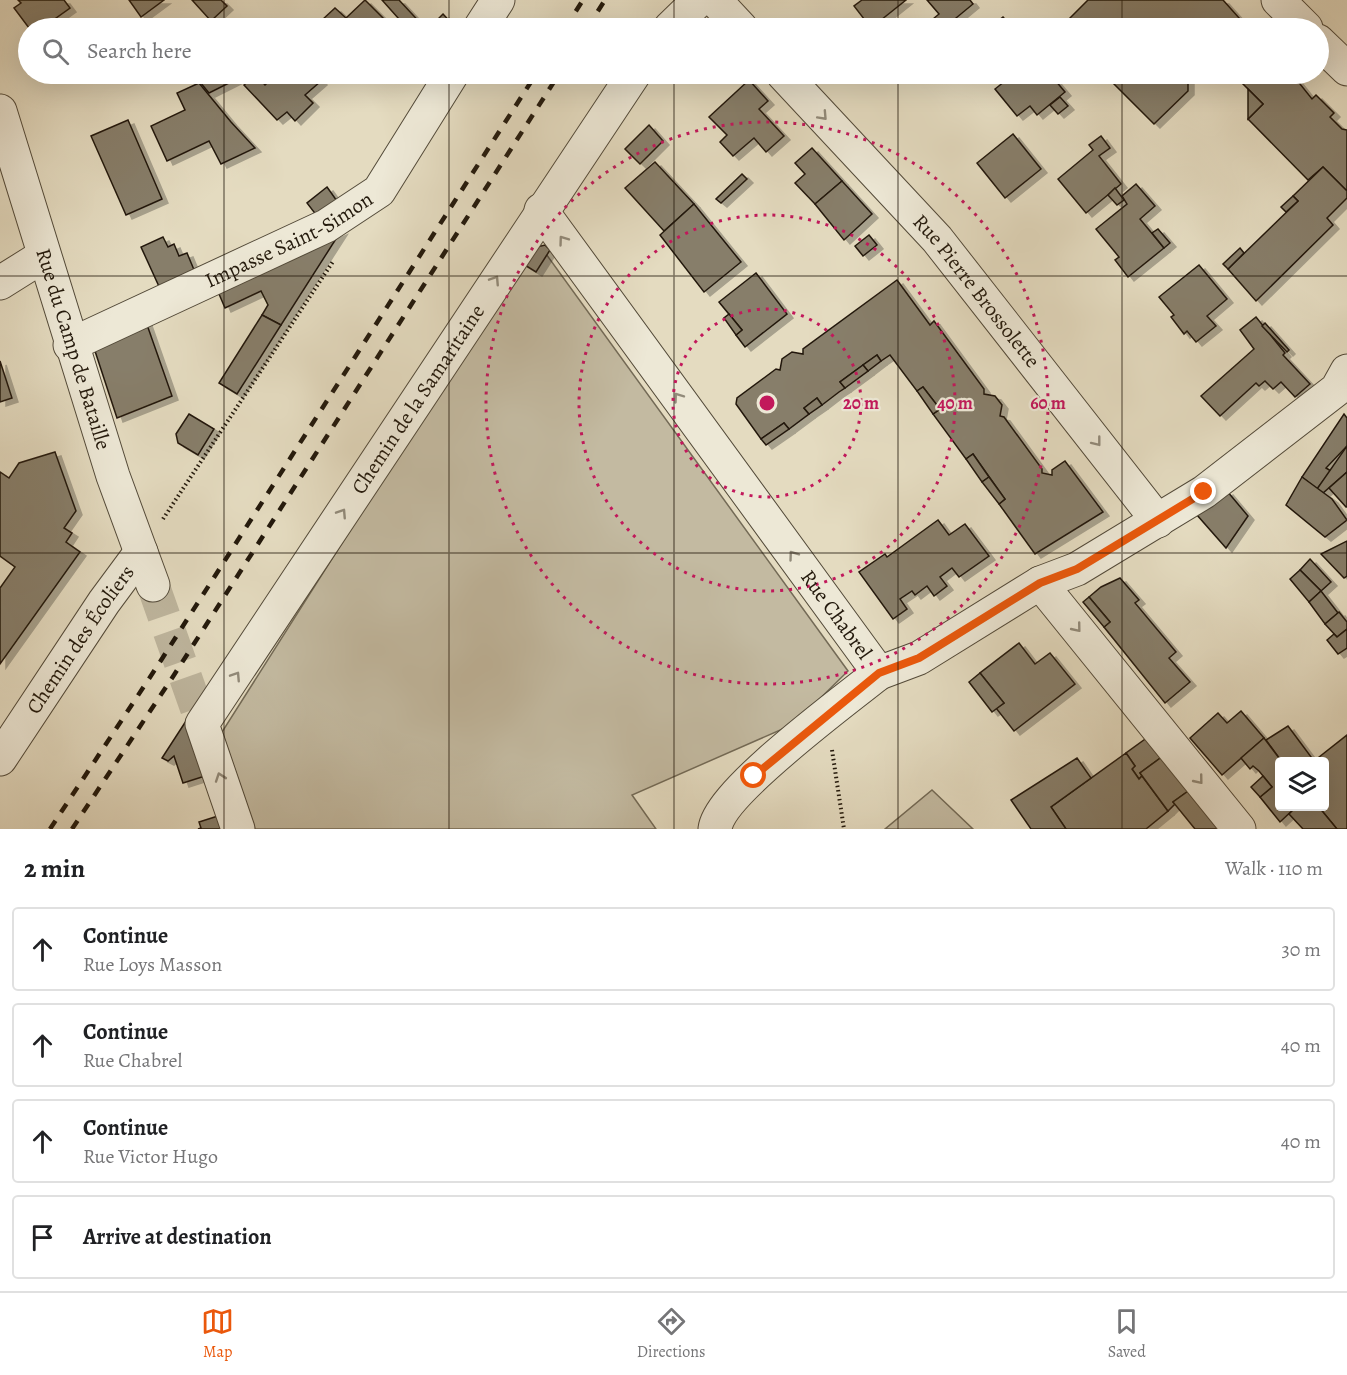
<!DOCTYPE html>
<meta charset="utf-8">
<style>
body{margin:0;font-family:Alegreya,serif;background:#f2f2f2;color:#202124}
.controls{position:absolute;right:18px;bottom:18px;display:grid;overflow:hidden;border-radius:6px;box-shadow:0 6px 24px #0002}
.controls button{width:54px;height:54px;display:grid;place-items:center;padding:0;border:0;border-bottom:2px solid #e0e0e0;background:#fff;color:#202124;font:30px sans-serif}
.stop{position:absolute;width:18px;height:18px;margin:-14px;border:4px solid #ea580c;border-radius:50%;background:#fff}
.stop.end{background:#ea580c;border-color:#fff;box-shadow:0 2px 6px #0008}
.list{margin:0;padding:0;list-style:none}
h2{display:flex;justify-content:space-between;align-items:center;height:78px;margin:0;padding:0 24px;font-size:26px}
h2 small{font-size:20px;font-weight:400;color:#757577}
.list li{display:grid;grid-template-columns:39px 1fr auto;gap:18px;align-items:center;box-sizing:border-box;height:84px;margin:0 12px 12px;padding:0 12px;border:2px solid #e0e0e0;border-radius:6px}
.list b{display:block;font-size:22px;white-space:nowrap}
.list p{margin:0;font-size:20px;white-space:nowrap;color:#757577}
.list em{font-size:20px;font-style:normal;color:#757577}
.icon{flex:none;width:33px;height:33px;fill:none;stroke:currentColor;stroke-width:2;stroke-linecap:round;stroke-linejoin:round}
.map{position:relative;flex:none;width:1347px;height:829px;overflow:hidden}
.search{position:absolute;background:#fff;box-shadow:0 6px 24px #0002;left:18px;right:18px;top:18px;height:66px;display:flex;align-items:center;gap:15px;box-sizing:border-box;padding:0 21px;border-radius:33px;color:#757577;font-size:22px}
.sheet{height:462px;background:#fff}
nav{display:flex;justify-content:space-around;align-items:center;box-sizing:border-box;height:84px;border-top:2px solid #e0e0e0;background:#fff;font-size:16px;color:#757577}
nav a{display:grid;justify-items:center;gap:3px}
nav .on{color:#ea580c}
.map>svg:first-child{display:block}
.green{fill:#c3baa1;stroke:#736a56;stroke-width:1.5}
.building{fill:#877e6a;stroke:#23190c;stroke-width:1.5;filter:url(#shadow)}
.lines{fill:none;stroke-linecap:round;stroke-linejoin:round}
.street-tunnel{stroke:#bdb49c;stroke-width:33;stroke-dasharray:33 16;stroke-linecap:butt}
.street-casing{stroke:#534a39;stroke-width:35}
.path{stroke:#23190c;stroke-width:4;stroke-dasharray:1.5 3;stroke-linecap:butt}
.street{stroke:#ede8d6;stroke-width:33}
.rail{stroke:#23190c;stroke-width:4.5;stroke-dasharray:10 10;stroke-linecap:butt}
.oneway{stroke:#928b7b}
.route{stroke:#ea580c;stroke-width:8}
.grid{fill:none;stroke:#23190c;stroke-width:1.5;stroke-opacity:0.55}
.ring{fill:none;stroke:#c2185b;stroke-width:3;stroke-dasharray:3 6}
.labels{text-anchor:middle;dominant-baseline:central;stroke-width:4.5;stroke-linejoin:round;paint-order:stroke}
.street-label{font-size:21px;fill:#23190c;stroke:#ede8d6}
.centre{fill:#c2185b;stroke:#ede8d6;stroke-width:3}
.ring-label{font-size:18px;text-anchor:middle;font-weight:bold;fill:#c2185b;stroke:#ede8d6;stroke-width:4.5;stroke-linejoin:round;paint-order:stroke}
</style>
<div class="map">
<svg width="1347" height="829" viewBox="0 0 1347 829">
<defs>
<filter id="shadow"><feDropShadow dx="6" dy="4" stdDeviation="0" flood-color="#0004"/></filter>
</defs>
<rect width="100%" height="100%" fill="#e4dbc0"/>
<filter id="stains"><feTurbulence type="fractalNoise" baseFrequency=".00333" numOctaves="4"/><feColorMatrix values="0 0 0 0 .2 0 0 0 0 .09 0 0 0 0 .02 0 0 0 .5 -.17"/></filter>
<radialGradient id="worn" r=".72"><stop offset=".6" stop-color="#630" stop-opacity="0"/><stop offset="1" stop-color="#630" stop-opacity=".3"/></radialGradient>
<g class="green">
<polygon points="541,247 848,671 794,724 632,795 656,829 255,829 222,732 527,252"/>
<polygon points="932,790 973,829 885,829"/>
</g>
<g class="building">
<polygon points="18,0 64,0 70,8 42,28 29,28 14,8 21,3"/>
<polygon points="129,0 164,0 141,17"/>
<polygon points="192,0 221,0 227,6 211,21"/>
<polygon points="365,0 393,28 329,28 322,20 335,8 346,18"/>
<polygon points="382,0 399,0 425,28 407,28"/>
<polygon points="862,0 906,0 871,28 854,6"/>
<polygon points="927,0 970,0 973,4 950,23 954,27 959,22 961,28 929,28 936,22 933,19 939,14"/>
<polygon points="1088,0 1223,0 1248,28 1060,28"/>
<polygon points="443,14 456,28 432,28 430,27"/>
<polygon points="1003,17 1013,28 978,28 989,20 993,25"/>
<polygon points="219,74 244,74 245,75 209,93 200,82"/>
<polygon points="277,74 313,74 321,81 305,95 313,103 295,121 287,112 277,120 244,85 256,75 265,85"/>
<polygon points="1014,74 1050,74 1065,92 1037,115 1030,106 1017,116 995,89"/>
<polygon points="1104,74 1188,74 1188,91 1154,124"/>
<polygon points="1233,74 1292,74 1312,99 1316,95 1334,113 1330,117 1342,129 1347,130 1347,191 1323,167 1308,180 1248,119 1263,104"/>
<polygon points="749,80 768,101 759,109 784,136 766,152 754,138 733,156 720,142 727,135 709,117"/>
<polygon points="199,83 231,122 255,148 221,164 209,141 167,161 151,126 185,110 177,93"/>
<polygon points="1248,89 1263,104 1248,119"/>
<polygon points="1060,97 1068,106 1058,114 1050,105"/>
<polygon points="128,120 162,199 126,215 91,136"/>
<polygon points="649,125 663,141 640,164 625,149"/>
<polygon points="1013,134 1041,169 1005,198 977,163"/>
<polygon points="1101,136 1110,148 1099,156 1121,184 1086,213 1058,179 1093,150 1089,145"/>
<polygon points="812,148 842,181 815,204 795,183 805,174 795,163"/>
<polygon points="655,162 694,204 664,231 625,188"/>
<polygon points="1323,167 1347,191 1347,198 1327,218 1333,225 1256,301 1228,269 1298,201 1293,196"/>
<polygon points="742,174 747,179 721,203 716,199"/>
<polygon points="842,181 872,214 844,240 815,204"/>
<polygon points="1136,184 1155,206 1140,219 1164,248 1128,277 1115,260 1119,257 1096,229 1127,204 1122,196"/>
<polygon points="327,187 337,201 317,216 307,203"/>
<polygon points="1115,188 1124,200 1117,205 1108,195"/>
<polygon points="1293,196 1298,201 1286,212 1281,207"/>
<polygon points="694,204 741,262 704,292 660,235"/>
<polygon points="1158,229 1170,243 1164,248 1152,233"/>
<polygon points="341,231 281,325 262,315 268,305 261,291 225,308 216,287"/>
<polygon points="869,235 877,245 863,256 855,246"/>
<polygon points="163,237 168,247 174,244 179,256 187,253 197,277 162,293 141,247"/>
<polygon points="545,245 550,250 536,272 520,262 529,249"/>
<polygon points="1240,248 1244,253 1228,269 1223,264"/>
<polygon points="1199,265 1227,299 1207,316 1216,326 1196,342 1187,331 1184,334 1171,317 1174,315 1159,297"/>
<polygon points="756,273 787,314 745,347 736,335 742,330 719,302"/>
<polygon points="897,280 930,325 934,321 984,389 984,394 995,396 1002,405 1000,416 1004,417 1042,469 1042,473 1052,475 1052,470 1065,461 1103,512 1035,554 999,504 1005,499 973,454 966,459 933,414 940,409 923,387 917,391 890,355 881,361 877,355 840,382 845,388 839,392 822,405 817,398 804,408 809,414 789,429 784,423 761,439 736,404 737,398 776,369 780,370 782,359 792,352 803,354 803,349"/>
<polygon points="729,314 742,330 736,335 724,318"/>
<polygon points="262,315 281,325 237,394 219,383"/>
<polygon points="1256,317 1285,353 1283,355 1310,384 1295,397 1281,382 1273,389 1265,381 1259,386 1256,383 1220,416 1201,396 1254,349 1240,330"/>
<polygon points="145,319 172,396 117,418 94,348"/>
<polygon points="1265,323 1289,350 1287,352 1262,326"/>
<polygon points="877,355 881,361 868,371 863,365"/>
<polygon points="0,361 12,398 0,402"/>
<polygon points="863,365 868,371 845,388 840,382"/>
<polygon points="923,387 940,409 933,414 917,391"/>
<polygon points="817,398 822,405 809,414 804,408"/>
<polygon points="189,414 214,429 198,455 178,443 176,434"/>
<polygon points="1344,414 1347,418 1347,446 1326,468 1331,471 1317,489 1302,477"/>
<polygon points="784,423 789,429 766,445 761,439"/>
<polygon points="1347,446 1347,472 1323,493 1317,489"/>
<polygon points="55,452 76,511 64,528 72,533 66,542 80,552 0,664 0,588 15,567 0,556 0,472 9,478 19,463"/>
<polygon points="973,454 989,477 982,482 966,459"/>
<polygon points="1347,472 1347,507 1346,507 1329,488"/>
<polygon points="989,477 1005,499 999,504 982,482"/>
<polygon points="1302,477 1332,499 1347,520 1325,537 1286,505"/>
<polygon points="1227,491 1248,516 1226,548 1197,515"/>
<polygon points="938,520 949,535 965,524 989,556 959,577 952,568 940,577 947,586 934,596 927,586 915,595 912,591 900,599 907,609 893,619 859,572 885,554 887,557"/>
<polygon points="1347,541 1347,576 1344,578 1321,554"/>
<polygon points="1310,559 1331,582 1321,591 1300,570"/>
<polygon points="1300,570 1321,591 1309,602 1290,579"/>
<polygon points="1120,578 1139,600 1135,603 1176,652 1169,658 1190,682 1165,703 1104,627 1110,622 1089,597 1101,587"/>
<polygon points="1321,591 1338,613 1325,624 1309,602"/>
<polygon points="1089,597 1110,622 1104,627 1083,602"/>
<polygon points="1339,612 1347,622 1347,629 1337,637 1325,624"/>
<polygon points="1347,629 1347,648 1338,654 1327,640 1334,634 1337,637"/>
<polygon points="1019,643 1035,664 1050,653 1075,684 1014,731 996,708 1004,703 980,673"/>
<polygon points="980,673 1004,703 992,712 969,682"/>
<polygon points="1241,711 1264,738 1222,775 1190,738 1218,713 1227,723"/>
<polygon points="186,721 205,776 183,783 174,756 168,761 162,758"/>
<polygon points="1288,726 1314,761 1347,735 1347,829 1337,829 1318,806 1324,806 1324,762 1282,762 1266,740"/>
<polygon points="1148,737 1163,756 1140,773 1142,776 1139,779 1132,769 1135,766 1126,753"/>
<polygon points="1264,738 1282,762 1280,762 1280,806 1297,806 1280,822 1260,797 1272,787 1259,771 1253,766 1250,769 1241,758"/>
<polygon points="1126,753 1135,766 1132,769 1139,779 1142,776 1168,811 1146,829 1066,829 1051,807"/>
<polygon points="1163,756 1191,789 1173,802 1175,804 1168,811 1140,773"/>
<polygon points="1077,758 1091,778 1051,807 1066,829 1031,829 1011,800"/>
<polygon points="1263,776 1272,787 1260,797 1251,787"/>
<polygon points="1191,789 1225,829 1195,829 1173,802"/>
<polygon points="1318,806 1337,829 1303,829 1289,814 1297,806"/>
<polygon points="218,816 223,829 198,829 201,828 199,822"/>
</g>
<g class="lines">
<polyline class="street-tunnel" points="153,585 202,724"/>
<g class="street-casing">
<g id="street">
<polyline points="715,0 741,28"/>
<polyline points="1278,0 1306,28"/>
<polyline points="480,28 498,0"/>
<polyline points="670,28 699,0"/>
<polyline points="1318,41 1347,69"/>
<path id="s1" d="M783 74 937 239 1158 521"/>
<path id="s2" d="M0 111 113 476 153 585"/>
<path id="s3" d="M541 210 879 673 919 658 1040 583 1077 569 1204 492 1337 389 1347 371"/>
<polyline points="0,283 43,256"/>
<path id="s4" d="M70 345 326 226 379 191 452 74"/>
<polyline points="1040,583 1239,829"/>
<path id="s5" d="M0 759 104 602 141 552"/>
<path id="s6" d="M238 829 202 724 634 74"/>
<path d="M715 829C719 792 846 700 879 673"/>
</g>
</g>
<g class="path">
<polyline points="163,519 334,260"/>
<polyline points="832,750 844,829"/>
</g>
<use href="#street" class="street"/>
<g class="rail">
<polyline points="565,28 583,0"/>
<polyline points="587,28 605,0"/>
<polyline points="50,829 158,665 536,74"/>
<polyline points="72,829 174,675 559,74"/>
</g>
</g>
<defs><path id="oneway-chevron" d="M-2-3.5L2.5 0L-2 3.5" fill="none" stroke-width="1.6" stroke-linecap="round" stroke-linejoin="round" transform="scale(1.5)"/></defs>
<g class="oneway">
<use href="#oneway-chevron" transform="translate(823 116) rotate(47)"/>
<use href="#oneway-chevron" transform="translate(563 240) rotate(-126)"/>
<use href="#oneway-chevron" transform="translate(495 280) rotate(-57)"/>
<use href="#oneway-chevron" transform="translate(678 397) rotate(-126)"/>
<use href="#oneway-chevron" transform="translate(1097 442) rotate(52)"/>
<use href="#oneway-chevron" transform="translate(342 513) rotate(-57)"/>
<use href="#oneway-chevron" transform="translate(793 555) rotate(-126)"/>
<use href="#oneway-chevron" transform="translate(1077 628) rotate(51)"/>
<use href="#oneway-chevron" transform="translate(236 676) rotate(-57)"/>
<use href="#oneway-chevron" transform="translate(220 777) rotate(-109)"/>
<use href="#oneway-chevron" transform="translate(1199 780) rotate(51)"/>
</g>
<g class="lines">
<polyline class="route" points="754,776 879,673 919,658 1040,583 1077,569 1204,492"/>
</g>
<path class="grid" d="M224 0V28M449 0V28M674 0V28M898 0V28M1122 0V28M224 74V829M449 74V829M674 74V829M898 74V829M1122 74V829M0 276H1347M0 553H1347"/>
<g class="ring">
<circle cx="767" cy="403" r="94"/>
<circle cx="767" cy="403" r="188"/>
<circle cx="767" cy="403" r="281"/>
</g>
<g class="labels">
<g class="street-label">
<text stroke="none"><textPath href="#s4" startOffset="243">Impasse Saint-Simon</textPath></text>
<text stroke="none"><textPath href="#s1" startOffset="291">Rue Pierre Brossolette</textPath></text>
<text stroke="none"><textPath href="#s2" startOffset="249">Rue du Camp de Bataille</textPath></text>
<text stroke="none"><textPath href="#s6" startOffset="501">Chemin de la Samaritaine</textPath></text>
<text stroke="none"><textPath href="#s3" startOffset="501">Rue Chabrel</textPath></text>
<text stroke="none"><textPath href="#s5" startOffset="144">Chemin des Écoliers</textPath></text>
</g>
</g>
<circle cx="767" cy="403" r="9" class="centre"/>
<g class="ring-label">
<text x="861" y="409">20 m</text>
<text x="955" y="409">40 m</text>
<text x="1048" y="409">60 m</text>
</g>
<rect width="100%" height="100%" filter="url(#stains)"/>
<rect width="100%" height="100%" fill="url(#worn)"/>
</svg>
<div class="controls">
<button><svg class="icon" aria-label="layers" viewBox="0 0 24 24"><path d="M12 4l9 5-9 5-9-5zM3 14l9 5 9-5"/></svg></button>
</div>
<div class="stop" style="left:754px;top:776px"></div>
<div class="stop end" style="left:1204px;top:492px"></div>
<div class="search"><svg class="icon" aria-label="search" viewBox="0 0 24 24"><circle cx="10" cy="10" r="6"/><path d="M15 15l6 6"/></svg>Search here</div>
</div>
<section class="sheet">
<h2>2 min<small>Walk · 110 m</small></h2>
<ul class="list">
<li><svg class="icon" aria-label="ahead" viewBox="0 0 24 24"><path d="M12 20V5M6 11l6-6 6 6"/></svg><div><b>Continue</b><p>Rue Loys Masson</p></div><em>30 m</em></li>
<li><svg class="icon" aria-label="ahead" viewBox="0 0 24 24"><path d="M12 20V5M6 11l6-6 6 6"/></svg><div><b>Continue</b><p>Rue Chabrel</p></div><em>40 m</em></li>
<li><svg class="icon" aria-label="ahead" viewBox="0 0 24 24"><path d="M12 20V5M6 11l6-6 6 6"/></svg><div><b>Continue</b><p>Rue Victor Hugo</p></div><em>40 m</em></li>
<li><svg class="icon" aria-label="arrive" viewBox="0 0 24 24"><path d="M6 21V4h12l-3 4 3 4H6"/></svg><div><b>Arrive at destination</b></div></li>
</ul>
</section>
<nav>
<a class="on"><svg class="icon" aria-label="map" viewBox="0 0 24 24"><path d="M3 6l6-2 6 2 6-2v14l-6 2-6-2-6 2zM9 4v14M15 6v14"/></svg>Map</a>
<a><svg class="icon" aria-label="directions" viewBox="0 0 24 24"><path d="M12 3l9 9-9 9-9-9zM9 14v-3h6M13 9l2 2-2 2"/></svg>Directions</a>
<a><svg class="icon" aria-label="saved" viewBox="0 0 24 24"><path d="M7 4h10v16l-5-4-5 4z"/></svg>Saved</a>
</nav>
